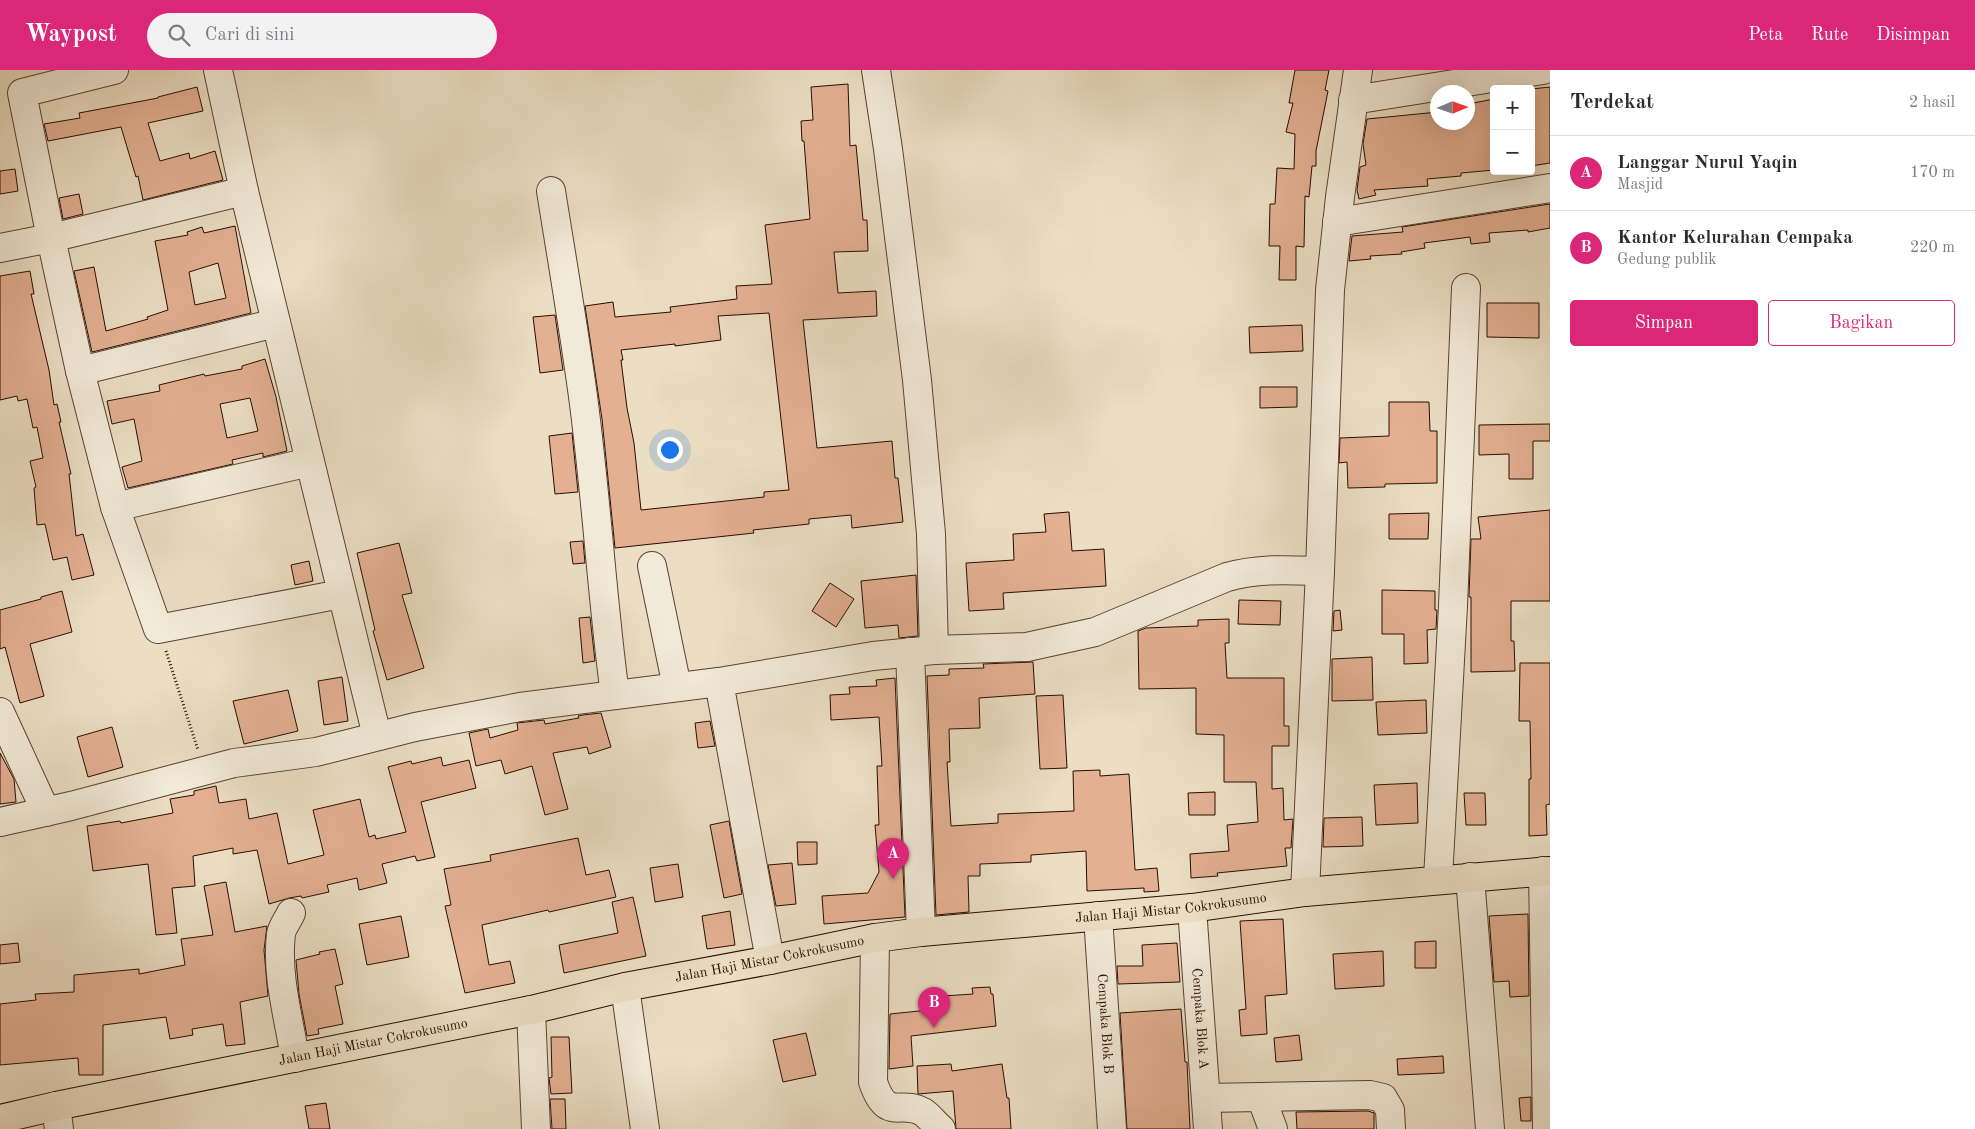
<!DOCTYPE html>
<html lang="id">
<meta charset="utf-8">
<style>
body{margin:0;font-family:"Old Standard TT",serif;background:#f2f2f3;color:#2b2b33}
.controls{position:absolute;right:15px;top:15px;display:grid;overflow:hidden;border-radius:5px;box-shadow:0 5px 20px #0002}
.controls button{width:45px;height:45px;display:grid;place-items:center;padding:0;border:0;border-bottom:1px solid #e1e1e2;background:#fff;color:#2b2b33;font:25px sans-serif}
.compass{position:absolute;left:1430px;top:15px;width:45px;height:45px;border-radius:50%;background:#fff;box-shadow:0 5px 20px #0002;rotate:88deg}
.you{position:absolute;left:669px;top:379px;width:18px;height:18px;margin:-12px;border:4px solid #fff;border-radius:50%;background:#1a73e8;box-shadow:0 0 0 8px #1a73e833}
.badge{display:grid;place-items:center;width:32px;height:32px;border-radius:50%;background:#db2777;color:#fff;font-size:16px;font-weight:700}
.pin{position:absolute;translate:-50% -41px;filter:drop-shadow(0 1px 2px #0008)}
.pin::after{content:'';position:absolute;top:26px;width:18px;height:15px;background:inherit;clip-path:polygon(0 0,100% 0,50% 100%)}
.list{margin:0;padding:0;list-style:none}
h2{display:flex;justify-content:space-between;align-items:center;height:65px;margin:0;padding:0 20px;font-size:21px}
h2 small{font-size:16px;font-weight:400;color:#7c7c81}
.list li{display:grid;grid-template-columns:32px 1fr auto;gap:15px;align-items:center;box-sizing:border-box;height:75px;padding:0 20px;border-top:1px solid #e1e1e2}
.list b{display:block;font-size:19px;white-space:nowrap}
.list p{margin:0;font-size:16px;white-space:nowrap;color:#7c7c81}
.list em{font-size:16px;font-style:normal;color:#7c7c81}
.actions{display:flex;gap:10px;padding:15px 20px}
.actions a{flex:1;padding:11px 0;border:1px solid #db2777;border-radius:5px;text-align:center;font-size:18px;color:#db2777}
.actions .main{background:#db2777;color:#fff}
.icon{flex:none;width:28px;height:28px;fill:none;stroke:currentColor;stroke-width:2;stroke-linecap:round;stroke-linejoin:round}
.map{position:relative;flex:none;width:1550px;height:1059px;overflow:hidden}
header{display:flex;align-items:center;gap:30px;box-sizing:border-box;height:70px;padding:0 25px;background:#db2777;color:#fff}
header strong{font-size:24px}
nav{display:flex;gap:28px;margin-inline-start:auto;font-size:18px}
.search{width:350px;height:45px;background:#f2f2f3;display:flex;align-items:center;gap:12px;box-sizing:border-box;padding:0 18px;border-radius:28px;color:#7c7c81;font-size:19px}
main{display:flex}
aside{flex:1;background:#fff}
.map>svg:first-child{display:block}
.building{fill:#e3b092;stroke:#290d01;fill-rule:evenodd}
.lines{fill:none;stroke-linecap:round;stroke-linejoin:round}
.minor-casing{stroke:#5a4132;stroke-width:30}
.major-casing{stroke:#290d01;stroke-width:30}
.path{stroke:#290d01;stroke-width:3;stroke-dasharray:1 2.5;stroke-linecap:butt}
.minor{stroke:#f2ead8;stroke-width:28}
.major{stroke:#ebdec3;stroke-width:28}
.labels{text-anchor:middle;dominant-baseline:central;stroke-width:4;stroke-linejoin:round;paint-order:stroke}
.street-label{font-size:14px;fill:#290d01;stroke:#f2ead8}
</style>
<header>
<strong>Waypost</strong>
<div class="search"><svg class="icon" aria-label="search" viewBox="0 0 24 24"><circle cx="10" cy="10" r="6"/><path d="M15 15l6 6"/></svg>Cari di sini</div>
<nav><a>Peta</a><a>Rute</a><a>Disimpan</a></nav>
</header>
<main>
<div class="map">
<svg width="1550" height="1059" viewBox="0 0 1550 1059">
<rect width="100%" height="100%" fill="#ebdec3"/>
<filter id="stains"><feTurbulence type="fractalNoise" baseFrequency=".004" numOctaves="4"/><feColorMatrix values="0 0 0 0 .2 0 0 0 0 .09 0 0 0 0 .02 0 0 0 .5 -.17"/></filter>
<radialGradient id="worn" r=".72"><stop offset=".6" stop-color="#630" stop-opacity="0"/><stop offset="1" stop-color="#630" stop-opacity=".3"/></radialGradient>
<g class="building">
<polygon points="1295,0 1329,0 1325,20 1328,21 1316,81 1316,96 1312,96 1309,127 1305,126 1304,177 1296,176 1296,210 1279,210 1280,176 1269,176 1270,134 1275,134 1277,98 1294,99 1295,64 1286,62 1293,33 1289,33"/>
<path d="M848 14 850 76 856 75 863 150H867L868 181 834 182 838 223 876 221 877 246 803 250 817 378 892 371 895 408H898L903 452 852 458 851 445 809 449V454L753 460 754 463 615 478 602 349 585 236 613 232 615 247 671 242 670 237 737 229 736 216 772 214 765 155 810 149 804 71H802L801 51 813 50 811 17ZM769 243 789 420 764 422V427L641 440 634 373 627 338 621 290H623L621 280 675 274V276L721 270 718 246Z"/>
<polygon points="197,17 203,41 148,53 160,91 189,83 190,89 215,81 223,110 143,130 138,106 136,107 121,57 48,71 44,54 80,48 79,43 158,28 158,27"/>
<polygon points="1550,17 1550,93 1531,96 1531,19"/>
<polygon points="1494,29 1494,100 1461,103 1461,106 1427,109 1428,116 1374,120 1376,125 1359,129 1357,120 1360,97 1366,95 1363,74 1367,49 1438,42 1438,52 1468,52 1468,34"/>
<polygon points="15,99 18,121 0,124 0,101"/>
<polygon points="79,124 83,144 63,149 59,128"/>
<polygon points="1550,134 1550,158 1528,162 1528,160 1489,163 1490,172 1471,174 1470,167 1424,173 1425,178 1401,182 1402,184 1370,186 1371,189 1349,191 1352,166 1403,162 1402,157"/>
<path d="M235 156 251 243 92 282 74 201 94 197 106 261 148 249 147 247 168 240 155 171 188 165 187 162 202 157 204 163ZM218 193 226 228 195 235 189 202Z"/>
<polygon points="30,201 34,224 31,224 49,300 54,335 57,334 61,352 59,352 71,404 69,404 76,466 83,464 94,505 72,510 67,487 53,490 45,454 37,455 34,418 36,417 30,391 43,388 37,357 33,358 27,329 18,331 17,326 0,330 0,206"/>
<polygon points="1487,233 1539,233 1539,268 1487,267"/>
<polygon points="555,245 563,300 540,303 533,247"/>
<polygon points="1302,255 1303,281 1250,283 1249,257"/>
<path d="M265 289 276 327 287 381 263 387V383L232 390 233 394 128 418 122 397 142 391 134 349 112 354 107 331 160 321 159 315 204 304 205 306 242 299V296ZM250 328 258 361 227 368 220 334Z"/>
<polygon points="1260,317 1297,317 1297,337 1260,338"/>
<polygon points="1389,332 1429,332 1430,361 1437,361 1437,413 1385,414 1385,417 1348,418 1347,392 1339,393 1340,368 1389,366"/>
<polygon points="1550,354 1550,371 1533,371 1533,409 1509,409 1509,384 1479,385 1479,355"/>
<polygon points="572,363 578,422 555,424 549,366"/>
<polygon points="1550,440 1550,531 1511,531 1511,571 1514,571 1515,601 1471,602 1471,527 1469,527 1471,469 1481,469 1478,447"/>
<polygon points="1069,442 1072,481 1104,479 1106,516 1003,523 1004,539 969,541 966,493 1014,490 1013,464 1046,462 1044,444"/>
<polygon points="1429,443 1428,469 1389,469 1389,444"/>
<polygon points="583,471 585,493 573,494 570,472"/>
<polygon points="399,473 412,523 402,525 424,598 387,610 373,561 375,560 357,483"/>
<polygon points="309,491 313,511 295,515 291,495"/>
<polygon points="916,505 918,566 899,568 898,555 865,558 861,511"/>
<polygon points="830,513 854,529 836,557 812,541"/>
<polygon points="1382,520 1435,521 1435,540 1437,540 1436,559 1427,560 1428,593 1404,594 1404,564 1382,564"/>
<polygon points="62,521 72,562 30,574 44,626 20,633 5,577 0,579 0,540 41,529 41,527"/>
<polygon points="1239,530 1281,531 1280,555 1238,554"/>
<polygon points="1340,540 1342,560 1333,561 1334,541"/>
<polygon points="590,547 595,591 583,593 579,548"/>
<polygon points="1229,549 1229,573 1225,573 1227,608 1284,608 1284,656 1289,656 1289,676 1272,676 1272,719 1283,718 1284,750 1293,749 1291,778 1285,778 1287,796 1217,803 1218,806 1191,808 1190,784 1229,781 1227,755 1258,752 1256,712 1224,712 1224,665 1196,664 1196,618 1139,619 1138,561 1146,558 1198,556 1198,550"/>
<polygon points="1372,587 1373,630 1332,631 1332,589"/>
<polygon points="1033,592 1035,624 979,628 980,658 949,659 950,692 947,692 951,756 998,753 998,744 1074,741 1073,701 1100,700 1100,706 1129,704 1135,800 1157,798 1159,821 1144,822 1144,818 1087,821 1086,781 1031,785 1031,792 980,794 980,806 968,806 969,842 936,845 927,606 949,605 949,599 984,598 983,594"/>
<polygon points="1520,593 1550,593 1550,734 1546,735 1547,765 1529,766 1529,709 1531,709 1530,651 1519,651"/>
<polygon points="342,607 348,651 324,655 318,611"/>
<polygon points="895,608 905,847 824,854 822,826 868,823 879,802 875,755 879,755 877,696 882,696 879,647 831,650 830,625 850,624 849,617 877,616 876,610"/>
<polygon points="288,620 298,661 244,674 233,631"/>
<polygon points="1063,625 1067,698 1040,699 1036,626"/>
<polygon points="1426,630 1427,663 1378,665 1376,632"/>
<polygon points="601,643 611,677 589,684 587,677 553,683 568,739 545,745 532,696 505,704 501,690 476,696 469,663 488,659 490,668 518,660 517,653 544,650 545,654 579,648 578,646 583,645"/>
<polygon points="710,651 715,676 698,678 695,653"/>
<polygon points="112,657 123,697 88,707 77,667"/>
<polygon points="0,683 14,709 16,732 0,734"/>
<polygon points="441,687 443,696 469,690 476,718 421,732 435,787 417,791 415,786 382,794 387,813 359,820 357,808 327,815 329,822 302,828 301,826 289,828 269,834 257,780 233,784 233,778 193,786 195,816 172,818 177,863 156,865 148,794 93,801 87,756 120,751 121,753 173,743 170,729 194,725 194,721 216,716 219,733 246,729 249,749 277,743 288,794 324,785 313,740 360,729 369,767 375,765 376,769 406,762 388,697 411,691 412,694"/>
<polygon points="1417,713 1418,753 1376,755 1374,715"/>
<polygon points="1215,722 1215,745 1189,745 1188,723"/>
<polygon points="1464,723 1485,723 1486,755 1466,755"/>
<polygon points="1362,747 1363,776 1323,777 1324,748"/>
<polygon points="729,751 742,824 724,828 710,755"/>
<polygon points="578,768 586,805 609,800 616,827 549,842 548,840 482,855 489,895 510,891 515,913 465,923 445,836 451,835 444,799 491,791 490,785"/>
<polygon points="797,772 817,772 817,794 798,795"/>
<polygon points="792,793 796,834 776,836 768,795"/>
<polygon points="678,794 683,827 655,832 650,798"/>
<polygon points="226,812 235,862 267,856 264,880 268,926 240,932 245,974 226,976 223,954 192,959 193,965 170,969 166,947 103,955 103,1005 79,1005 78,988 0,995 0,934 36,930 35,924 74,922 74,905 139,899 139,904 185,895 181,869 213,865 204,816"/>
<polygon points="633,827 646,886 564,903 559,875 618,863 612,832"/>
<polygon points="730,841 735,875 707,879 702,846"/>
<polygon points="1528,844 1529,926 1510,927 1509,911 1494,912 1489,846"/>
<polygon points="401,846 409,887 367,895 359,854"/>
<polygon points="1283,849 1287,924 1265,926 1267,964 1241,966 1239,940 1246,939 1240,851"/>
<polygon points="1436,871 1436,898 1415,898 1415,872"/>
<polygon points="18,873 20,892 0,894 0,875"/>
<polygon points="1177,873 1180,912 1118,914 1117,896 1143,896 1142,875"/>
<polygon points="335,879 343,914 335,916 343,954 318,959 319,964 307,966 299,924 296,890 320,884 319,882"/>
<polygon points="1383,881 1384,916 1335,919 1333,884"/>
<polygon points="990,917 991,924 993,924 996,956 911,966 913,996 889,999 890,944 929,940 928,927 973,924 972,918"/>
<polygon points="1181,939 1185,992 1187,992 1190,1059 1127,1059 1120,943"/>
<polygon points="806,963 816,1005 783,1012 773,970"/>
<polygon points="1299,965 1302,990 1276,992 1274,968"/>
<polygon points="551,967 569,967 572,1023 551,1024 549,1008 552,1007"/>
<polygon points="1443,986 1444,1003 1398,1005 1397,989"/>
<polygon points="951,994 952,1001 1002,994 1007,1028 1009,1028 1011,1059 956,1059 953,1021 918,1024 917,996"/>
<polygon points="1531,1027 1531,1051 1521,1051 1519,1028"/>
<polygon points="550,1029 565,1029 566,1059 552,1059"/>
<polygon points="326,1033 330,1059 309,1059 305,1036"/>
<polygon points="1368,1041 1374,1043 1374,1059 1297,1059 1296,1042"/>
</g>
<g class="lines">
<g class="minor-casing">
<g id="minor">
<polyline points="218,0 244,121"/>
<polyline points="876,0 888,79 917,310 931,464 934,580"/>
<polyline points="1353,30 1543,0"/>
<path d="M551 121C561 184 572 248 581 312 596 416 601 521 615 625"/>
<polyline points="1337,152 1550,118"/>
<polyline points="0,178 51,168 22,23 114,0"/>
<polyline points="80,301 276,253"/>
<polyline points="115,437 310,392"/>
<polyline points="652,496 677,617"/>
<polyline points="341,524 158,559 115,437 80,301 51,168 244,121 377,666"/>
<polyline points="910,582 921,862"/>
<polyline points="719,612 770,890"/>
<polyline points="0,642 46,742"/>
<path d="M0 752 71 736 234 693 316 682 415 657 520 637 719 612 873 586 934 580 1027 577 1095 562 1227 507C1258 498 1288 500 1320 501"/>
<polyline points="1543,801 1547,1059"/>
<polyline points="1470,807 1490,1059"/>
<polyline points="1438,809 1453,536 1466,218"/>
<polyline points="1305,822 1320,501 1330,220 1340,127 1358,0"/>
<path id="s1" d="M1192 838 1208 1059"/>
<path d="M291 843C288 850 282 857 281 864 276 905 289 949 295 988"/>
<path id="s2" d="M1098 846 1112 1059"/>
<path d="M875 868 873 1012C887 1053 900 1029 923 1042 929 1046 935 1054 941 1059"/>
<polyline points="625,917 645,1059"/>
<polyline points="531,940 536,1059"/>
<polyline points="1261,1027 1370,1025 1383,1028 1390,1040 1391,1059"/>
<polyline points="1206,1028 1261,1027 1273,1059"/>
<polyline points="56,1036 59,1059"/>
</g>
</g>
<g class="major-casing">
<g id="major">
<path id="s3" d="M0 1049 56 1036 531 940 625 917 770 890 875 868 921 862 1192 838 1305 822 1550 801"/>
</g>
</g>
<polyline class="path" points="166,581 198,680"/>
<use href="#minor" class="minor"/>
<use href="#major" class="major"/>
</g>
<g class="labels">
<g class="street-label">
<text stroke="none"><textPath href="#s3" startOffset="1191">Jalan Haji Mistar Cokrokusumo</textPath></text>
<text stroke="none"><textPath href="#s3" startOffset="786">Jalan Haji Mistar Cokrokusumo</textPath></text>
<text stroke="none"><textPath href="#s1" startOffset="111">Cempaka Blok A</textPath></text>
<text stroke="none"><textPath href="#s2" startOffset="108">Cempaka Blok B</textPath></text>
<text stroke="none"><textPath href="#s3" startOffset="381">Jalan Haji Mistar Cokrokusumo</textPath></text>
</g>
</g>
<rect width="100%" height="100%" filter="url(#stains)"/>
<rect width="100%" height="100%" fill="url(#worn)"/>
</svg>
<div class="controls">
<button>+</button>
<button>−</button>
</div>
<svg class="compass" viewBox="-18 -18 36 36"><path d="M0-13l5 13h-10z" fill="#e53935"/><path d="M0 13l5-13h-10z" fill="#7c7c81"/></svg>
<div class="you"></div>
<div class="pin badge" style="left:893px;top:809px">A</div>
<div class="pin badge" style="left:934px;top:958px">B</div>
</div>
<aside>
<h2>Terdekat<small>2 hasil</small></h2>
<ul class="list">
<li><span class="badge">A</span><div><b>Langgar Nurul Yaqin</b><p>Masjid</p></div><em>170 m</em></li>
<li><span class="badge">B</span><div><b>Kantor Kelurahan Cempaka</b><p>Gedung publik</p></div><em>220 m</em></li>
</ul>
<div class="actions"><a class="main">Simpan</a><a>Bagikan</a></div>
</aside>
</main>
